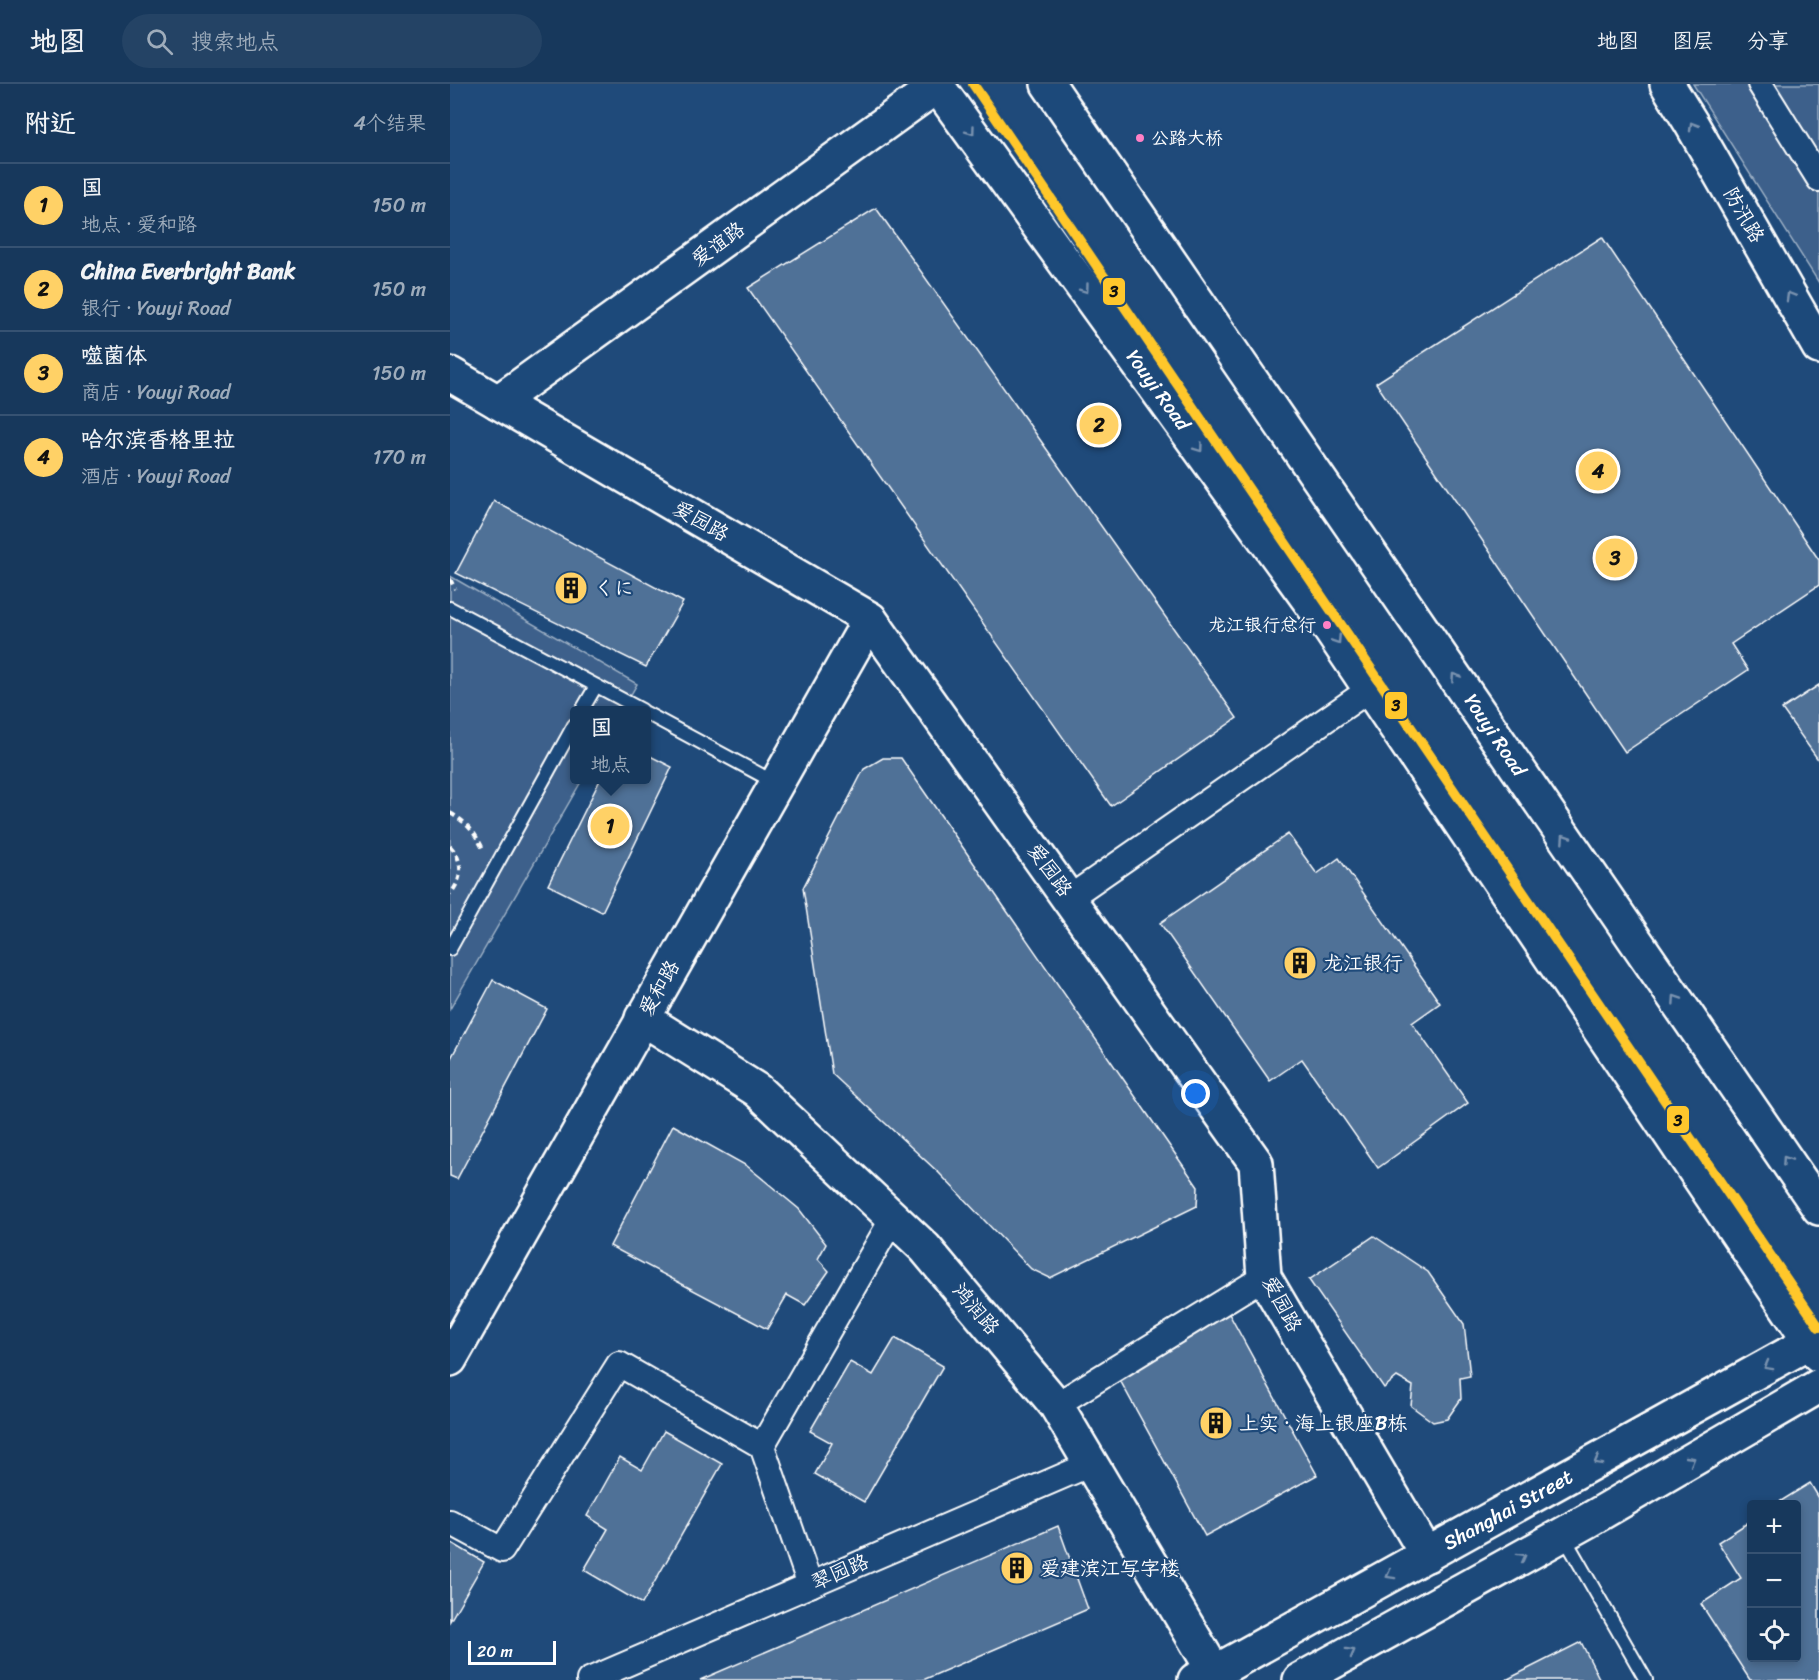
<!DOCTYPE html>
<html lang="zh">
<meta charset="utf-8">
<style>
body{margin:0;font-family:Sriracha,"LXGW WenKai TC","Klee One",sans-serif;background:#244365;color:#f1f3f6}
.controls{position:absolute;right:18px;bottom:18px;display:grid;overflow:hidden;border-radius:6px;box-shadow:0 3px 9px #0003}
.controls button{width:54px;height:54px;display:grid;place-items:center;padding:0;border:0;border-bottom:2px solid #365272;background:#17385c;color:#f1f3f6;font:30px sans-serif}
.scale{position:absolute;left:18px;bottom:15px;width:88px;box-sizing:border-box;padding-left:6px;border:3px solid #fff;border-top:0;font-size:16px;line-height:21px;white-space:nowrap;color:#fff;-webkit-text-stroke:4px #1f4a7a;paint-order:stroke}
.you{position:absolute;left:746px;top:1010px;width:21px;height:21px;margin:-15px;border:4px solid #fff;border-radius:50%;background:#1a73e8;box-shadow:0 0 0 9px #1a73e833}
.badge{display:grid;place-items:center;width:39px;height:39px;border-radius:50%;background:#ffd166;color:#111;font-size:20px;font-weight:700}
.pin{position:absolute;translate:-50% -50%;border:3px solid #fff;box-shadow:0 2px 6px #0006}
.popup{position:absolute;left:120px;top:622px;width:81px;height:78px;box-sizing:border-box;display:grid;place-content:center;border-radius:6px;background:#17385c;filter:drop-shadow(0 2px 4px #0005);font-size:20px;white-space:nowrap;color:#9eacbb}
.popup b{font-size:22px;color:#f1f3f6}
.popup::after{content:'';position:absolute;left:50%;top:100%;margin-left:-12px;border:12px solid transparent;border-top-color:#17385c}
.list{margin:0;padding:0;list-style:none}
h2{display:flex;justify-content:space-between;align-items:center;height:78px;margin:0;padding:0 24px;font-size:26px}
h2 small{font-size:20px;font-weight:400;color:#9eacbb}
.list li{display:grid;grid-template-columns:39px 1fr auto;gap:18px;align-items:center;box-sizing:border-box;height:84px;padding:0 24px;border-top:2px solid #365272}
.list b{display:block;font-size:22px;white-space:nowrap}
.list p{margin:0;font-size:20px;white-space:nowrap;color:#9eacbb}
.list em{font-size:20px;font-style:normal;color:#9eacbb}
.icon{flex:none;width:33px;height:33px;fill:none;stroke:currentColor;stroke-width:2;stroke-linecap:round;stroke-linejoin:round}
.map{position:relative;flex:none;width:1369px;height:1596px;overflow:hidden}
header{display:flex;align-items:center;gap:36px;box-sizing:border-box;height:84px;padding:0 30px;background:#17385c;border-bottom:2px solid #365272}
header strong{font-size:28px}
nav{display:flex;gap:33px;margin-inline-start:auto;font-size:21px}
.search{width:420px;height:54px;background:#244365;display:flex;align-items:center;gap:15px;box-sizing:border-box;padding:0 21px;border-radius:33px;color:#9eacbb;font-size:22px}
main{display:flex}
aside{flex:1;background:#17385c}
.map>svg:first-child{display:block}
.green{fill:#3c618b;stroke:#9eb0c5;stroke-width:1.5}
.building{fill:#507197;stroke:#fff;stroke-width:1.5}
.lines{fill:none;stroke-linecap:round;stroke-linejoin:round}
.lane-casing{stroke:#fff;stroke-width:16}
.street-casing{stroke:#fff;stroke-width:28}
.secondary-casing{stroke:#fff;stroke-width:38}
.primary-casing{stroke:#fff;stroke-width:38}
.highway-casing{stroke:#fff;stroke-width:38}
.path{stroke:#fff;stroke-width:4;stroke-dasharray:6 4.5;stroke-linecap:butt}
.lane{stroke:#1f4a7a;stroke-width:12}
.street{stroke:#1f4a7a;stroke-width:24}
.secondary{stroke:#1f4a7a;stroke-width:33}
.primary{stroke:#1f4a7a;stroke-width:33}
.highway{stroke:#1f4a7a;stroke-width:33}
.metro-1-casing{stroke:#1f4a7a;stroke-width:15}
.metro-1{stroke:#ffc72c;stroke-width:10}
.oneway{stroke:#7992af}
.bus-dot{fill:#ff80c5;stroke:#1f4a7a;stroke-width:2}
.labels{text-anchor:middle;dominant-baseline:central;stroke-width:4.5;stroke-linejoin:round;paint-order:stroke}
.bus-label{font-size:18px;fill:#fff;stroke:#1f4a7a;text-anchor:start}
.street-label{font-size:20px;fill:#fff;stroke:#1f4a7a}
.poi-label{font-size:20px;fill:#fff;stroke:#1f4a7a;text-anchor:start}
.line-badge{stroke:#1f4a7a;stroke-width:2}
.pale-badge-label{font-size:16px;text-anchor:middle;font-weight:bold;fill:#111}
</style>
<header>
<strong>地图</strong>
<div class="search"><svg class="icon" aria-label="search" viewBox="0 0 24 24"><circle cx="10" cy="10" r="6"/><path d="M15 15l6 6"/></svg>搜索地点</div>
<nav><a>地图</a><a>图层</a><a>分享</a></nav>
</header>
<main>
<aside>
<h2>附近<small>4个结果</small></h2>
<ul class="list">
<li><span class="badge">1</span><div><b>国</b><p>地点 · 爱和路</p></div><em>150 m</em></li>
<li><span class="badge">2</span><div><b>China Everbright Bank</b><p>银行 · Youyi Road</p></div><em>150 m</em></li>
<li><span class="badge">3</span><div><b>噬菌体</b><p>商店 · Youyi Road</p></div><em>150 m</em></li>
<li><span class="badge">4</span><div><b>哈尔滨香格里拉</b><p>酒店 · Youyi Road</p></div><em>170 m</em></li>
</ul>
</aside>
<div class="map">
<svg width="1369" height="1596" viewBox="0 0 1369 1596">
<rect width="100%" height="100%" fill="#1f4a7a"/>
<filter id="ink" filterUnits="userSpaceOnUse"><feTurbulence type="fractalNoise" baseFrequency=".0167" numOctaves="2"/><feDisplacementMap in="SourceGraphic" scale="12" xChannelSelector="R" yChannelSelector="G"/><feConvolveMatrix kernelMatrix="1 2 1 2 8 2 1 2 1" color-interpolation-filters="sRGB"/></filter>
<g filter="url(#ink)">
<g class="green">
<polygon points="1243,0 1369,0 1369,199"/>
<polygon points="0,492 187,600 172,626 124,626 124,696 132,696 0,925"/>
</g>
<g class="building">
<polygon points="426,124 787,634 661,722 298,204"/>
<polygon points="1152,153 1369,476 1369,501 1281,560 1298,586 1175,668 926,299"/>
<polygon points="44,417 233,518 196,583 6,489"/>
<polygon points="1369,601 1369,677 1332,625"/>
<polygon points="196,670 222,683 152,828 98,801 150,696 196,696"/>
<polygon points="433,674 451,674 748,1103 747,1122 600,1194 581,1185 489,1089 382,990 353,804 414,685"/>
<polygon points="838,750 867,790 889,774 990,919 962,939 1018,1019 928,1084 852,975 820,997 710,839"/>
<polygon points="43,896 97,925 7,1095 0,1092 0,976"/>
<polygon points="223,1041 297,1082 349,1125 376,1160 368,1175 379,1187 355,1221 337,1211 317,1245 160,1162"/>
<polygon points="924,1152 978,1188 1014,1240 1020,1292 1010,1294 1011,1315 997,1335 983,1338 961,1322 963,1302 947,1293 934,1304 859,1196"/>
<polygon points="777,1226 867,1391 755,1452 665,1287"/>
<polygon points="445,1254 493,1282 414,1418 365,1390 382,1359 360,1347 400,1278 423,1291"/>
<polygon points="214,1347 272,1380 192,1520 134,1486 158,1445 137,1432 170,1373 192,1386"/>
<polygon points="1360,1399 1369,1414 1369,1596 1300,1596 1251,1520 1291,1494 1268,1458 1302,1436 1302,1574 1346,1574 1346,1420 1326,1420"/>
<polygon points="608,1442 638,1525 473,1596 250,1596"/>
<polygon points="0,1458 34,1478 0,1537"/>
<polygon points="1131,1558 1150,1596 1056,1596"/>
</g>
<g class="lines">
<g class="lane-casing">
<g id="lane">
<polyline points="0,524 192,626"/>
<polyline points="132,626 146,602"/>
<polyline points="196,629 326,699"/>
<polyline points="0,865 124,641"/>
<polyline points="1113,1451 1196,1596"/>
</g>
</g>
<g class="street-casing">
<g id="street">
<polyline points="1310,0 1369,95"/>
<polyline points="619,814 920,605"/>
<polyline points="606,1321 814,1193"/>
<polyline points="312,1362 360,1501"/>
<polyline points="0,1438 52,1466 169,1280 312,1362 443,1134"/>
<polyline points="139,1596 641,1380"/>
</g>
</g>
<g class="secondary-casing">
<g id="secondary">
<polyline points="1217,0 1241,39 1369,263"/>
<polyline points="0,290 420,535 806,1079 814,1193 977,1471"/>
<polyline points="48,318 488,1"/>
<polyline points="192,934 307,1006 475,1164 606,1321 769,1596"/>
<polyline points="0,1275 420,535"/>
</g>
</g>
<g class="primary-casing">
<g id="primary">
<polyline points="745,1596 765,1588 1369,1253"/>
<polyline points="850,1596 1137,1437 1369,1302"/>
</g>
</g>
<g class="highway-casing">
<g id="highway">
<polyline points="486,0 877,541 1369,1271"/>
<polyline points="598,0 1369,1124"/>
</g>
</g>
<g class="path">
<polyline points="0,495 5,505"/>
<path d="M0 729C16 738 25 748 33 765"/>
<path d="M0 762C14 777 13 795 0 810"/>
</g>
<use href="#lane" class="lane"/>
<use href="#street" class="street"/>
<use href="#secondary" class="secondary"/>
<use href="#primary" class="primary"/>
<use href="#highway" class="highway"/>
<g class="metro-1-casing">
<polyline id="metro-1" points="523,0 1369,1243"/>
</g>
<use href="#metro-1" class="metro-1"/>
</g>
<defs><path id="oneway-chevron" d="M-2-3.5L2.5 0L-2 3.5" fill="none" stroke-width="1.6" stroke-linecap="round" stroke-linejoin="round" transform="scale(1.5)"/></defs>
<g class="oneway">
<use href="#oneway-chevron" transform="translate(1243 42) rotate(-120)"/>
<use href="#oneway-chevron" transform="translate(521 47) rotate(54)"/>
<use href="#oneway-chevron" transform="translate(635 205) rotate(54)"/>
<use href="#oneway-chevron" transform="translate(1340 212) rotate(-120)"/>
<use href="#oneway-chevron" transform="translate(749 364) rotate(54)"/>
<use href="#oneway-chevron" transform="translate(887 556) rotate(57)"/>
<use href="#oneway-chevron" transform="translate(1005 593) rotate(-124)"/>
<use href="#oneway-chevron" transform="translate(1115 754) rotate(-124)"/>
<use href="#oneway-chevron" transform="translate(1226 915) rotate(-124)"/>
<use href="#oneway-chevron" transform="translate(1336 1076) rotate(-124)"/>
<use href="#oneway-chevron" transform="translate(1318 1282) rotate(151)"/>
<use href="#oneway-chevron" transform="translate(1241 1376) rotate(-30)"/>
<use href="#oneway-chevron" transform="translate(1148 1377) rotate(151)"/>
<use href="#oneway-chevron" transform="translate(1072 1473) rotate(-29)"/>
<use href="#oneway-chevron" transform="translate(940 1491) rotate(151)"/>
<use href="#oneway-chevron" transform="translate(901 1568) rotate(-29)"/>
</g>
</g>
<defs>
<g id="building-disc" transform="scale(1.725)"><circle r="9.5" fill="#ffd166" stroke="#1f4a7a"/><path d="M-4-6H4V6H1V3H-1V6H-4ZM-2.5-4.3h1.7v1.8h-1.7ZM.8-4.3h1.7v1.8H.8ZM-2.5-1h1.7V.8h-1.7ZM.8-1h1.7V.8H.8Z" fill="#111"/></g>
</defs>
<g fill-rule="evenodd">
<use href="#building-disc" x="121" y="504"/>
<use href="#building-disc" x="850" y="879"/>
<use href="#building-disc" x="766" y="1339"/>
<use href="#building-disc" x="567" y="1484"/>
</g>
<g class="bus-dot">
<circle cx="690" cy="54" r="5"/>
<circle cx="877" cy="541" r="5"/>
</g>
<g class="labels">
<g class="bus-label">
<text x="701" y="54">公路大桥</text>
<text x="866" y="541" text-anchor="end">龙江银行总行</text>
</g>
<g class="street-label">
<text transform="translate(1294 131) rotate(60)">防汛路</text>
<text transform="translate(268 160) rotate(-36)">爱谊路</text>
<text transform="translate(708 306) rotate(54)">Youyi Road</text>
<text transform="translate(251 437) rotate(30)">爱园路</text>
<text transform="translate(1045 651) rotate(56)">Youyi Road</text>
<text transform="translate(600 786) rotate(54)">爱园路</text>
<text transform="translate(209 904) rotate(-60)">爱和路</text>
<text transform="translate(832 1220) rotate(62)">爱园路</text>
<text transform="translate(526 1225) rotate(50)">鸿润路</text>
<text transform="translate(1058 1426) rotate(-29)">Shanghai Street</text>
<text transform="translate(390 1488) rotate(-23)">翠园路</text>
</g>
<g class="poi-label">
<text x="144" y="504">くに</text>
<text x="873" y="879">龙江银行</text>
<text x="789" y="1339">上实 · 海上银座B栋</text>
<text x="590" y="1484">爱建滨江写字楼</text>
</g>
</g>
<g class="line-badge">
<rect x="652" y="193" width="24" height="29" rx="6" fill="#ffc72c"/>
<rect x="934" y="607" width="24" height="29" rx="6" fill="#ffc72c"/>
<rect x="1216" y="1021" width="24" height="29" rx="6" fill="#ffc72c"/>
</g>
<g class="pale-badge-label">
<text x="664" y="213">3</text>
<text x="946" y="627">3</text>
<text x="1228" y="1042">3</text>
</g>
</svg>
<div class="controls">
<button>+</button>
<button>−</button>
<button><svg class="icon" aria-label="locate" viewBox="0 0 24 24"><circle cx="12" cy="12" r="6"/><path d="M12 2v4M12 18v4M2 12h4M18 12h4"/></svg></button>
</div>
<div class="scale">20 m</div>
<div class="you"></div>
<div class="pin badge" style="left:160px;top:742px">1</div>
<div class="popup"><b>国</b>地点</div>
<div class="pin badge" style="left:649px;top:341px">2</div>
<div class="pin badge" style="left:1165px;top:474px">3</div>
<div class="pin badge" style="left:1148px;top:387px">4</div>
</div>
</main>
